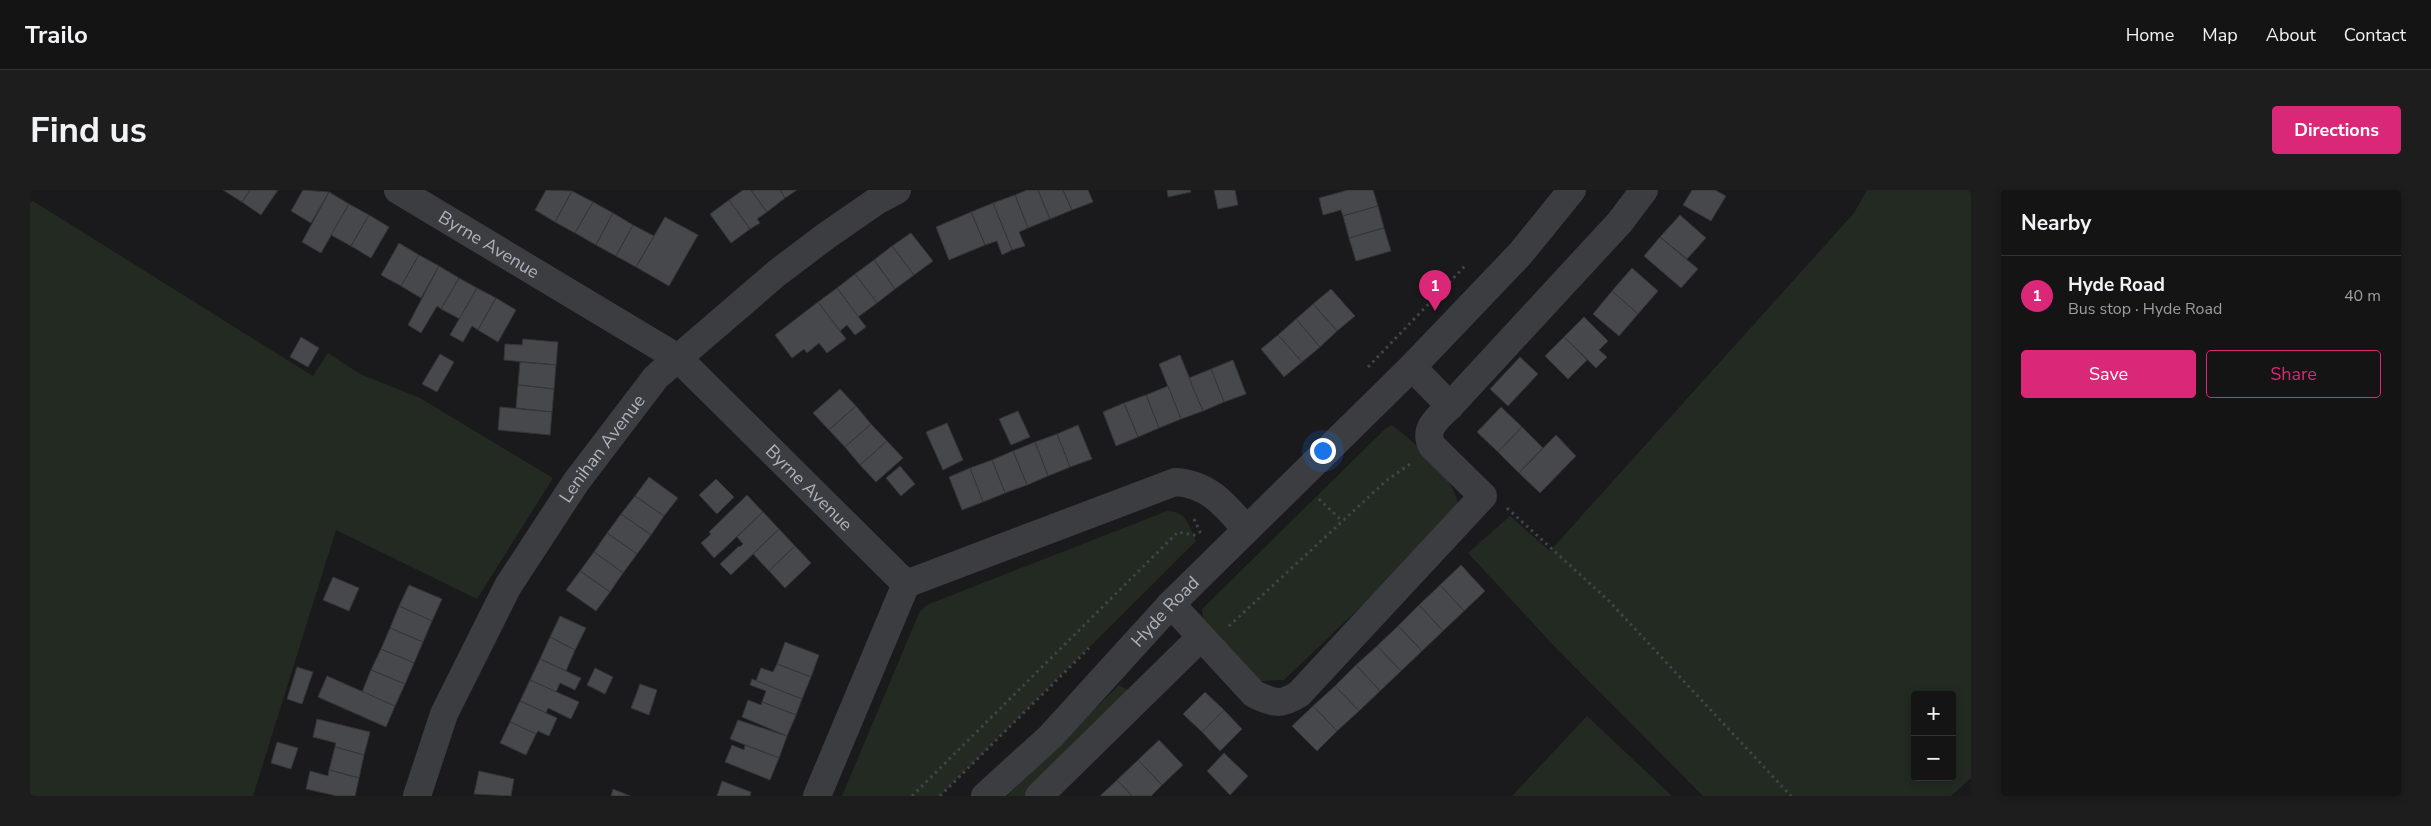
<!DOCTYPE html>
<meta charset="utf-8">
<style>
body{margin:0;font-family:"Nunito Sans",sans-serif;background:#1d1d1e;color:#f1f3f6}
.controls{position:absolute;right:15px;bottom:15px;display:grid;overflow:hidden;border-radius:5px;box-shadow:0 2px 8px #0003}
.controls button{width:45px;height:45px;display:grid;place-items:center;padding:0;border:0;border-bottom:1px solid #333334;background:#141415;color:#f1f3f6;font:25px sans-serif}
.you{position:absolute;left:1292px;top:260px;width:18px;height:18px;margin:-12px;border:4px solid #fff;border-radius:50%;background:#1a73e8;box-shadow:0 0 0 8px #1a73e833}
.badge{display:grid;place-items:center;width:32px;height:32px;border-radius:50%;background:#db2777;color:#fff;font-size:16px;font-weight:700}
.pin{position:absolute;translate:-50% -41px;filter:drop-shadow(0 1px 2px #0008)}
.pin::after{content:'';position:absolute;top:26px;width:18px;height:15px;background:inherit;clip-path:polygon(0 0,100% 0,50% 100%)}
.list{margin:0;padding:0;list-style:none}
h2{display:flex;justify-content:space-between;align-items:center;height:65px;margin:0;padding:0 20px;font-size:21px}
h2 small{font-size:16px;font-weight:400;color:#9d9ea0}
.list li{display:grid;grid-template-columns:32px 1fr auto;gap:15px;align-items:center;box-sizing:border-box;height:80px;padding:0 20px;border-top:1px solid #333334}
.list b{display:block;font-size:19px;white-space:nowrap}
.list p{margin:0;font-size:16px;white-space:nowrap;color:#9d9ea0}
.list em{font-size:16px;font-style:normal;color:#9d9ea0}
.actions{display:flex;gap:10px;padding:15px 20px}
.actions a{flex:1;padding:11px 0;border:1px solid #db2777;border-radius:5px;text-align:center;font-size:18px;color:#db2777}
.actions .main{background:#db2777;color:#fff}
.map{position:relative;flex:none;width:1941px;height:606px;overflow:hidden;border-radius:5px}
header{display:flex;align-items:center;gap:30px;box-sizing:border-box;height:70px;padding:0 25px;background:#141415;border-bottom:1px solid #333334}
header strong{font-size:24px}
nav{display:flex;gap:28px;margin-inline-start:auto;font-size:18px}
.intro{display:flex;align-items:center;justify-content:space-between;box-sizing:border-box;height:120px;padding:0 30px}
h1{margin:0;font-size:35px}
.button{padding:12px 22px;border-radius:5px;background:#db2777;color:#fff;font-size:18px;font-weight:700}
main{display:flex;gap:30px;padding:0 30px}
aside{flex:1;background:#141415;border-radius:5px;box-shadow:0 2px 8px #0003}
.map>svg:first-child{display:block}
.green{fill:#222a22;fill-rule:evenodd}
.building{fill:#47484c;stroke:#343538}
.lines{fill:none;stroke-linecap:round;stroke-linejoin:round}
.path{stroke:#414448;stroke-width:3;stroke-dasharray:2.5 4;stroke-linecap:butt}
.minor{stroke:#3b3d41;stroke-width:28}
.tertiary{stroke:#3b3d41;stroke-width:28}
.labels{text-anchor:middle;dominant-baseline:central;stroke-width:4;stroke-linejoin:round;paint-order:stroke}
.street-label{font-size:18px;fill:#adb3bb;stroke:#151517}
</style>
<header>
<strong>Trailo</strong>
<nav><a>Home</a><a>Map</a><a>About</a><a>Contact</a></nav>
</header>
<div class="intro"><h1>Find us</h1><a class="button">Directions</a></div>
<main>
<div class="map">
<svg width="1941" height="606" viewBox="0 0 1941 606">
<rect width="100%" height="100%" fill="#1a1a1c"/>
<g class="green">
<path d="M1837 0H1941V588L1921 606H1673L1523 455 1438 363 1480 326 1520 361 1824 23ZM1885 505H1922V587H1885Z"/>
<polygon points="3,11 283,186 298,163 330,184 390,208 523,288 447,409 306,340 223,606 0,606 0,13"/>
<path d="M1362 235C1383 251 1424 287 1428 314L1410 341 1254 490 1230 491 1174 438 1172 419 1355 239Z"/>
<path d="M1137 321C1156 321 1159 335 1166 351L910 606H812L890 421 899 414Z"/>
<polygon points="1089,495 1102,502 998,606 977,606"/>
<polygon points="1557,526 1642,606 1482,606"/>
</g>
<g class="building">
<polygon points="193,0 220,0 212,12"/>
<polygon points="220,0 248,0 231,25 212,12"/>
<polygon points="273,0 299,2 281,33 261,21"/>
<polygon points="516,0 542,1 525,32 505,20"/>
<polygon points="713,0 721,0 737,22 727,29 730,33 720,39 699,10"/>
<polygon points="721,0 750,0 755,8 737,22"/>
<polygon points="750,0 767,0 755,8"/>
<polygon points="997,0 1008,0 1020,29 998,38 985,5"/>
<polygon points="1008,0 1033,0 1042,20 1020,29"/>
<polygon points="1033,0 1058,0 1063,12 1042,20"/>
<polygon points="1137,0 1160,0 1161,2 1138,7"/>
<polygon points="1184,0 1205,0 1208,15 1188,19"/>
<polygon points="1318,0 1343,0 1348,16 1313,26 1311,20 1293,25 1289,8"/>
<polygon points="1662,0 1685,0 1696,6 1681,31 1653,15"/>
<polygon points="542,1 563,12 545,43 525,32"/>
<polygon points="299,2 319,14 291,63 272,52"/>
<polygon points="985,5 998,38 989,42 995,56 982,60 963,13"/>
<polygon points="699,10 720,39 701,53 680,24"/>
<polygon points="563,12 583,23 566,55 545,43"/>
<polygon points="963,13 982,60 972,65 967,51 955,55 941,22"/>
<polygon points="319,14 339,25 321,56 301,45"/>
<polygon points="1348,16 1354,38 1319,48 1313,26"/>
<polygon points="941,22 955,55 919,70 906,37"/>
<polygon points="583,23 603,35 586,66 566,55"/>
<polygon points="339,25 359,37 341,68 321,56"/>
<polygon points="1650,25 1676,48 1657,69 1630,47"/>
<polygon points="635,27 668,45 639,96 606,77"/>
<polygon points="603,35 624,46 606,77 586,66"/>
<polygon points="1354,38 1361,61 1326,71 1319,48"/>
<polygon points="881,43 903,71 884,85 862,56"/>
<polygon points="1630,47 1668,79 1651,98 1614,66"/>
<polygon points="369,53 389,65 371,96 351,85"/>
<polygon points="862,56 884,85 865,99 844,70"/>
<polygon points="389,65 409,76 391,108 371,96"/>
<polygon points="844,70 865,99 847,113 825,84"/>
<polygon points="409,76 429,88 411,119 407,116 391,143 378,135"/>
<polygon points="1602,78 1628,101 1608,124 1582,101"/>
<polygon points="825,84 847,113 828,127 807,98"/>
<polygon points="429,88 447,98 430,129 411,119"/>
<polygon points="447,98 466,108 448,140 442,136 433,152 420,145"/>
<polygon points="807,98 836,137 825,145 817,135 810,141 788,112"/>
<polygon points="1301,99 1325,126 1307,141 1283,114"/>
<polygon points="1582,101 1608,124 1589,146 1563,124"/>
<polygon points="466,108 486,120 468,152 448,140"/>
<polygon points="788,112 816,149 797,163 789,153 777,163 774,159 762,168 745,145"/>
<polygon points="1283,114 1307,141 1290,157 1266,129"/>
<polygon points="1554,127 1578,151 1569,160 1577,167 1566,178 1534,147"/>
<polygon points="1266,129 1290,157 1272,172 1248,145"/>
<polygon points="1248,145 1272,172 1254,187 1231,159"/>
<polygon points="271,147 289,158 278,177 260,167"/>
<polygon points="1534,147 1557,170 1538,189 1515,166"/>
<polygon points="493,149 528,152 526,175 474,170 475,154 492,155"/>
<polygon points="410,164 424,172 407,202 392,194"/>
<polygon points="1150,165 1173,221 1151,229 1129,174"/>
<polygon points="1490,167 1508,184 1478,216 1460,199"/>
<polygon points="1203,170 1216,204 1194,212 1181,179"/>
<polygon points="490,172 526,175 524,199 488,195"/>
<polygon points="1181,179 1194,212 1173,221 1159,188"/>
<polygon points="488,195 524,199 522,222 486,218"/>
<polygon points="1138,196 1151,229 1129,238 1116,205"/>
<polygon points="810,199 826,216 799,240 783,223"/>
<polygon points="1116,205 1129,238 1108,247 1094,213"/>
<polygon points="1094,213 1108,247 1086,256 1073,222"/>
<polygon points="826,216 841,234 815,257 799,240"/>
<polygon points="470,217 522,222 520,245 468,240"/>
<polygon points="1471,217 1492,237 1468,262 1447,242"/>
<polygon points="988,221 1000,247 981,255 969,229"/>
<polygon points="917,233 933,270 913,280 896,242"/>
<polygon points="841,234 857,251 830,275 815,257"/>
<polygon points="1048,235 1062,269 1040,277 1027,244"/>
<polygon points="1492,237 1513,258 1489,283 1468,262"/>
<polygon points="1027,244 1040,277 1018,286 1005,252"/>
<polygon points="1526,245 1546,266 1510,303 1489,283"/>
<polygon points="857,251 873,268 846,292 830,275"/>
<polygon points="1005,252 1018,286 997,295 983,261"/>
<polygon points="983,261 997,295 975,303 962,270"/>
<polygon points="962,270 975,303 953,312 940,278"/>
<polygon points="870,276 885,294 871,306 856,288"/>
<polygon points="940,278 953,312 932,320 919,287"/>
<polygon points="619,287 648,308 634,326 605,306"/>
<polygon points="686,289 704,307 687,324 669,305"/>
<polygon points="717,305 733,322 684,368 671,353 681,344 679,342"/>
<polygon points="605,306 634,326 621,345 591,324"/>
<polygon points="733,322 749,339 701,385 690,374 709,356 710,357 713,354 707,347"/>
<polygon points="591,324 621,345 607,364 577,343"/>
<polygon points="749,339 765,356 739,381 723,364"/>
<polygon points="577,343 607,364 593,383 564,362"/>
<polygon points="765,356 781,373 755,398 739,381"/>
<polygon points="564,362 593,383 580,402 550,381"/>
<polygon points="1431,375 1455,401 1434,421 1410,395"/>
<polygon points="550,381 580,402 566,421 536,400"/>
<polygon points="303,387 329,398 319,421 293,410"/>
<polygon points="379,395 412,409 402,431 369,416"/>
<polygon points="1410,395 1434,421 1413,441 1389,415"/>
<polygon points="1389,415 1413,441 1392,461 1368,436"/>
<polygon points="369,416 402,431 393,452 360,438"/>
<polygon points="530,426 556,438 545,460 520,447"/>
<polygon points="1368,436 1392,461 1371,481 1347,456"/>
<polygon points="360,438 393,452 384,473 351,459"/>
<polygon points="520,447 545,460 536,481 510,469"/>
<polygon points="755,452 789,465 781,487 747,474"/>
<polygon points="1347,456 1371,481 1350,501 1326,475"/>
<polygon points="351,459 384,473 375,494 341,480"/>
<polygon points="510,469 551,488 545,500 530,493 526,502 500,490"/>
<polygon points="747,474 781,487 772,509 726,491 731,478 743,482"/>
<polygon points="1326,475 1350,501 1329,521 1305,496"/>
<polygon points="267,477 283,482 272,514 257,509"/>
<polygon points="565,478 583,487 575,504 557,495"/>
<polygon points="341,480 375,494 365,516 332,502"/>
<polygon points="297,486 365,516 356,537 288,507"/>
<polygon points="722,489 772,509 766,525 732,512 736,501 720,495"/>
<polygon points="500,490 549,512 541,529 518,518 516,523 490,511"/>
<polygon points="610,494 627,500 619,525 601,518"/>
<polygon points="1305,496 1329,521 1307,541 1283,516"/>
<polygon points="1175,502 1194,520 1172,542 1153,524"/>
<polygon points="718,510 731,515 732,512 766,525 757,546 712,527"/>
<polygon points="490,511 527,528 519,546 508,541 506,544 480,532"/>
<polygon points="1283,516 1307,541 1287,561 1262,536"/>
<polygon points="1194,520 1212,539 1190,561 1172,542"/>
<polygon points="287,529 340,542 334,565 305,557 306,553 283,547"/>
<polygon points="708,530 757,546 749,568 700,549"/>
<polygon points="480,532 506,544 496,565 470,553"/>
<polygon points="1129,550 1153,575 1132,595 1108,570"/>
<polygon points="247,552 268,558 261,579 241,573"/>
<polygon points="702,555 714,560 715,555 749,568 740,590 695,572"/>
<polygon points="305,557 334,565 329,588 299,580"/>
<polygon points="1194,563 1218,586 1200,605 1177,581"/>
<polygon points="1108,570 1132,595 1121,606 1102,606 1087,590"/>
<polygon points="299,580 329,588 325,606 307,606 276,599 280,581 298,586"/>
<polygon points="449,581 484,589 481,606 444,604"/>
<polygon points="1087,590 1102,606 1070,606"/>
<polygon points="692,591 721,602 720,606 687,606"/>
<polygon points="583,599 600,606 581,606"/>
</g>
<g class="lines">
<g class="path">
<polyline points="1338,177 1436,75"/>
<polyline points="1289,309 1312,331"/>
<polyline points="1477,318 1579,411 1761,606"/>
<polyline points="1164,329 1171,344"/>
<polyline points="1199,436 1357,290 1380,274"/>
<polyline points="882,606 1148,342 1169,346"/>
<polyline points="910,606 1059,458"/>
</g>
<g class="minor">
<path id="s1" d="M368 0 648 168 876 394 1145 292C1179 294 1195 315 1216 339"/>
<polyline points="1420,216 1590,32 1614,0"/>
<path d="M1141 414 1224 504C1244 513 1250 516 1269 504L1453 306 1402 256C1393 238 1408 228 1420 216L1382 177"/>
<path id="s2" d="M387 606 414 524 478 396 546 292 626 187 747 83 796 46 848 10 867 0"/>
<polyline points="787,606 876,394"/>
<polyline points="1009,606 1170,448"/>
</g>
<path class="tertiary" id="s3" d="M955 606 1021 546 1141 414 1382 177 1490 64 1542 0"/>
</g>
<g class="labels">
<g class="street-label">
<text stroke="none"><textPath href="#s1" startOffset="106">Byrne Avenue</textPath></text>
<text stroke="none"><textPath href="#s2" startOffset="396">Lenihan Avenue</textPath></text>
<text stroke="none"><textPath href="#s1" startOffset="511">Byrne Avenue</textPath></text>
<text stroke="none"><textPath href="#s3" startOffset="258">Hyde Road</textPath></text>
</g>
</g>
</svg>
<div class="controls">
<button>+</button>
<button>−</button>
</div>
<div class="you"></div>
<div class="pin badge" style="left:1405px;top:121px">1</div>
</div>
<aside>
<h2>Nearby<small></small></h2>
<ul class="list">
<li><span class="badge">1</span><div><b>Hyde Road</b><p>Bus stop · Hyde Road</p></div><em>40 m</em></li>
</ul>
<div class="actions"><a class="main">Save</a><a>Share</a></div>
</aside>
</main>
